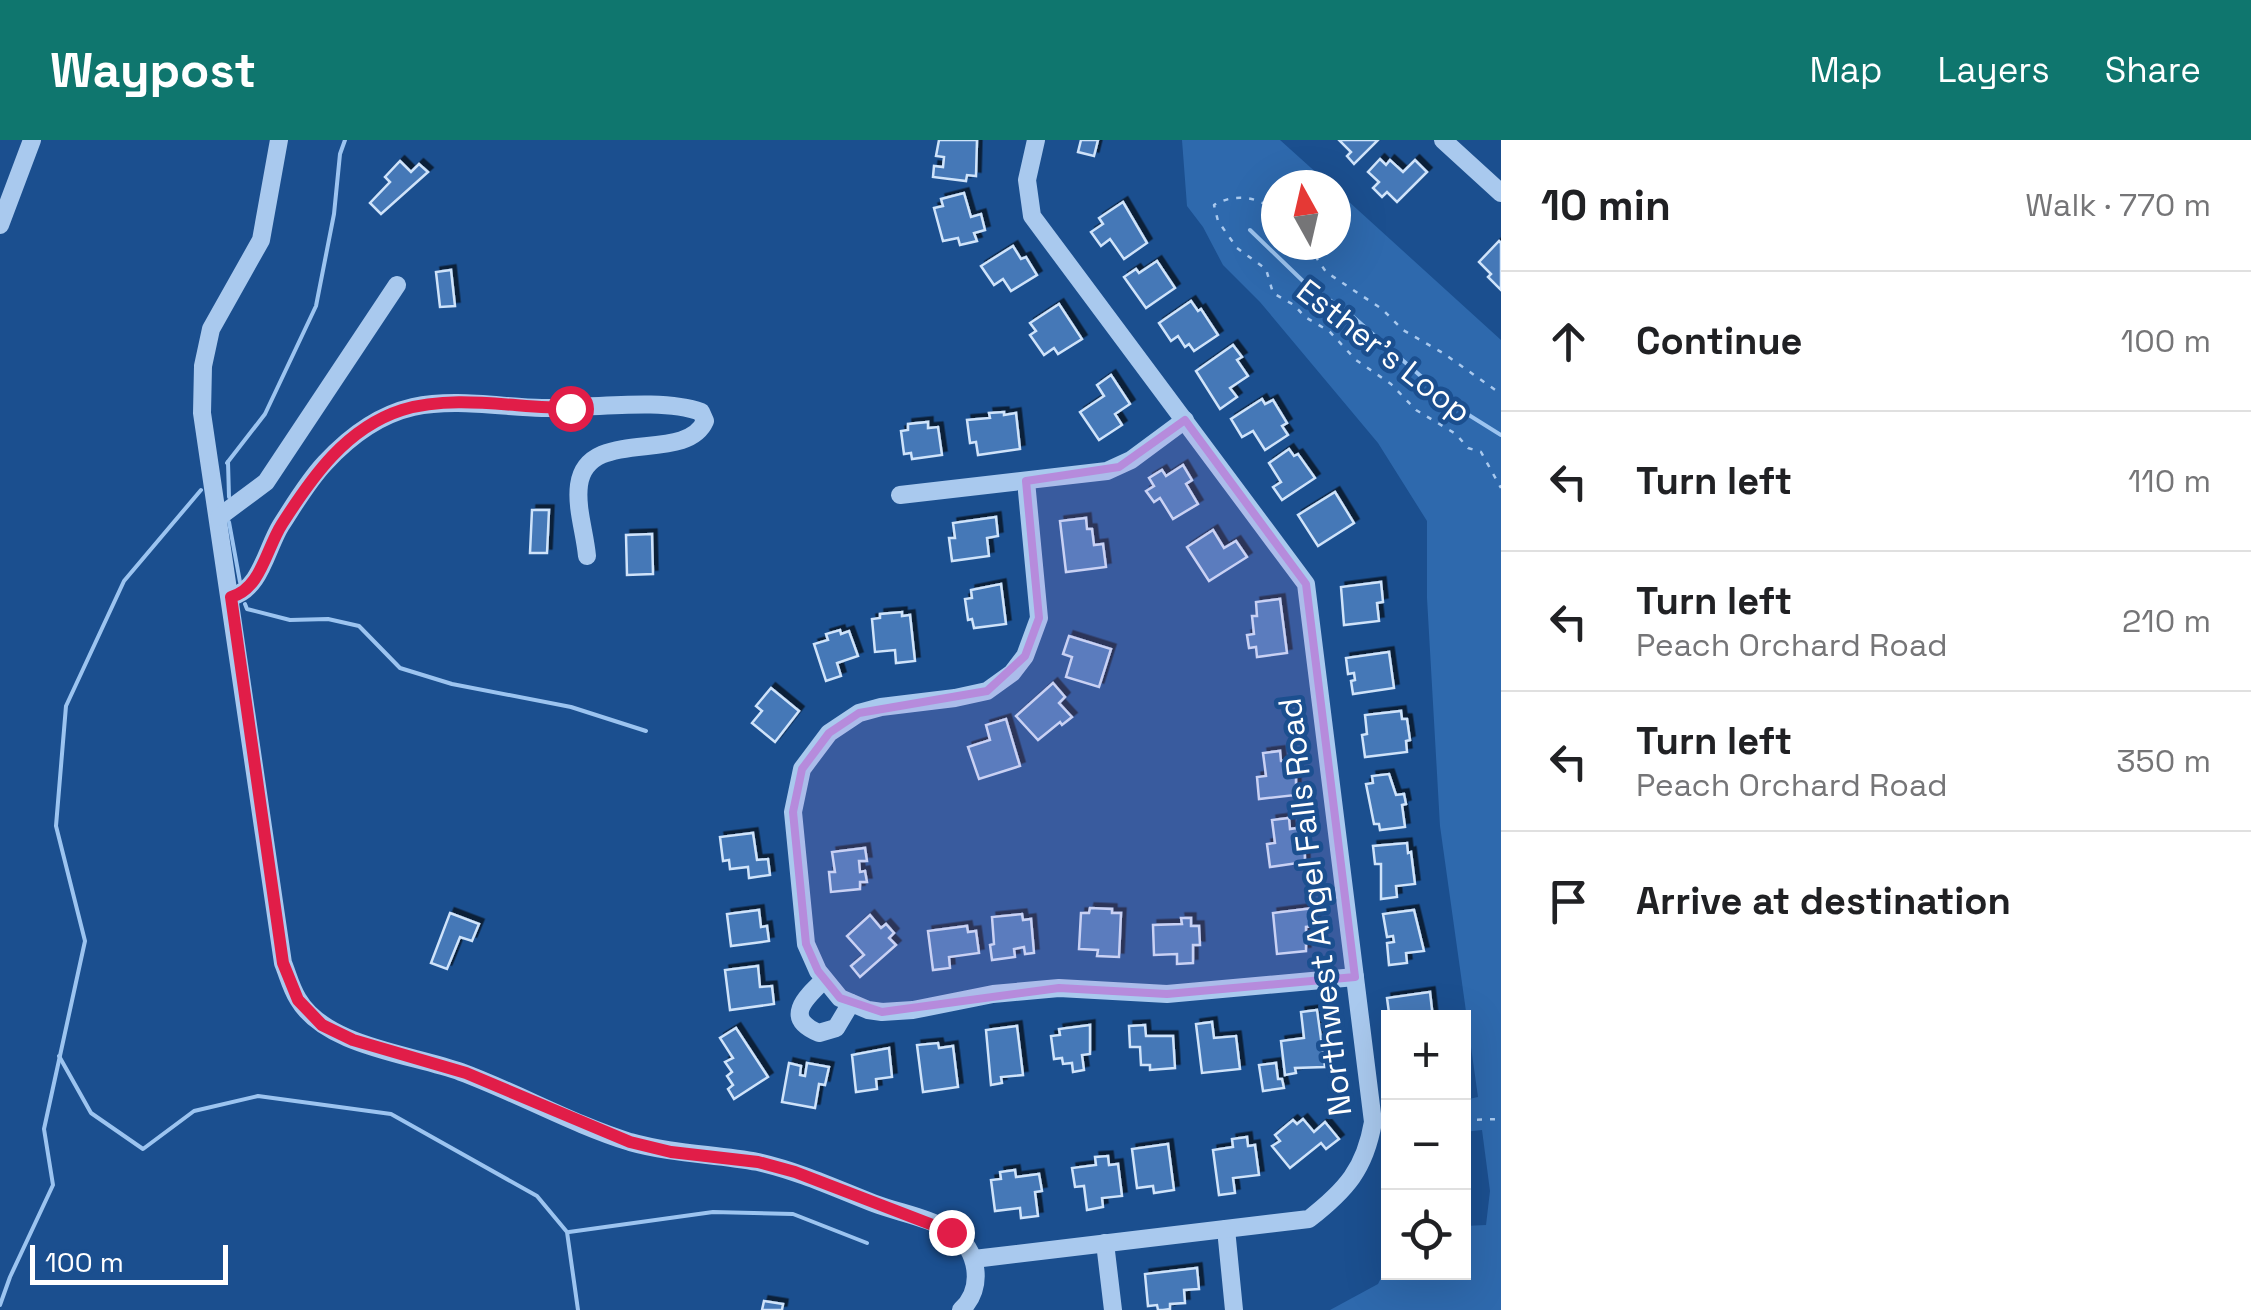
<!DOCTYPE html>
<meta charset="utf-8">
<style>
body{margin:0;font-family:"Space Grotesk",sans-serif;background:#f2f2f2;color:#202124}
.controls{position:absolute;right:30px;bottom:30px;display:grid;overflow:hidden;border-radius:0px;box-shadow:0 10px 40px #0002}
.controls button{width:90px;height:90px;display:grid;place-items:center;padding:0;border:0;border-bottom:2px solid #e0e0e0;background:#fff;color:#202124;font:50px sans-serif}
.compass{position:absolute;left:1261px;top:30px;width:90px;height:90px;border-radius:50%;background:#fff;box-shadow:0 10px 40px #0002;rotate:352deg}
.scale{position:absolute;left:30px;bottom:25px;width:198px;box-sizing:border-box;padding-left:10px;border:5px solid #fff;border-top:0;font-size:28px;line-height:35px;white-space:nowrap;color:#fff;-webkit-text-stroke:8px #1b4f8f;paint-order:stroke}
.stop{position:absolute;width:30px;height:30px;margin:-22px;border:8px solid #e11d48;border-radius:50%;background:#fff}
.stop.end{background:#e11d48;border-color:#fff;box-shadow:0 2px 10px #0008}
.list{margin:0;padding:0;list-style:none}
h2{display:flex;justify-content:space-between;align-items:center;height:130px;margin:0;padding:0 40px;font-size:42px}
h2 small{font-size:32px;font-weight:400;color:#757577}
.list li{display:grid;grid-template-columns:65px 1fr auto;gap:30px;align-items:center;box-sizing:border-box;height:140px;padding:0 40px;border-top:2px solid #e0e0e0}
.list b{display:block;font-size:38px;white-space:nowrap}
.list p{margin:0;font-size:32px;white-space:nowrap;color:#757577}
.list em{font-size:32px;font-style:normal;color:#757577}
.icon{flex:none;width:55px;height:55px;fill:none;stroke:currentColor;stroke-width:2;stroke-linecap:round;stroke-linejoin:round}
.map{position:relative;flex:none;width:1501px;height:1170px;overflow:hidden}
header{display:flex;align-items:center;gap:60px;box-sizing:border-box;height:140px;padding:0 50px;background:#0f766e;color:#fff}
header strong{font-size:48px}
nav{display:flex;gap:55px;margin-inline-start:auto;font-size:35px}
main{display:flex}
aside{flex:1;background:#fff}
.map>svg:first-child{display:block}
.green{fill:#2e69ad}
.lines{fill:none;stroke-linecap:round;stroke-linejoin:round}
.stream{stroke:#9cc4f0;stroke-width:4}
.building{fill:#4478b7;stroke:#cfe3fa;stroke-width:2.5;filter:url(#shadow)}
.path{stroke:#a9c9ee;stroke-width:2.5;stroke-dasharray:5 8;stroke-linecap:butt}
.minor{stroke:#a9c9ee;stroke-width:18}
.route{stroke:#e11d48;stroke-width:12}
.marked{fill:#b68bdc;fill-opacity:0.2;stroke:#b68bdc;stroke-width:8;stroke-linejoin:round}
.labels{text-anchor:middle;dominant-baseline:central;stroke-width:9;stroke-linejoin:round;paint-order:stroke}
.street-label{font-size:32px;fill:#fff;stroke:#1b4f8f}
</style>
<header>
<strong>Waypost</strong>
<nav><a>Map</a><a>Layers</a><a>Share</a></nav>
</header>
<main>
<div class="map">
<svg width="1501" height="1170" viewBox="0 0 1501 1170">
<defs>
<filter id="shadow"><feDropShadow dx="4.5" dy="-4.5" stdDeviation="0" flood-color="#0009"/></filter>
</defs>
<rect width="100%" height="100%" fill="#1b4f8f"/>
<polygon class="green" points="1182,0 1280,0 1330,45 1276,45 1276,105 1336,105 1336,50 1501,200 1501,1170 1330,1170 1378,1144 1388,1124 1388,1132 1464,1132 1464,1086 1486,1085 1490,1051 1482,990 1464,992 1464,960 1478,957 1440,686 1427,458 1427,381 1378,303 1260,162 1223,125 1203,87 1187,66"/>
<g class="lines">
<g class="stream">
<polyline points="1250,90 1305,143 1351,175 1456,267 1501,295"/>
<polyline points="228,322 229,357"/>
<polyline points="227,323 265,274 316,166 334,74 340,14 345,0"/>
<polyline points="229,382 240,442"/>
<polyline points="245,464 247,469 290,480 328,479 359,486 400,528 452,544 571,567 646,591"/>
<polyline points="59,916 91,973 143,1009 194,971 258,956 391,974 537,1056 567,1092 578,1170"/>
<polyline points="569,1092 713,1072 793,1074 867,1103"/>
<polyline points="0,1165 10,1137 53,1045 44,989 85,801 56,686 66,566 124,441 201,350"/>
</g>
</g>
<g class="building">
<polygon points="939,0 977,0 976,36 967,35 966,41 933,37 934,26 943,27 944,17 936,16"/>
<polygon points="1081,0 1098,0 1094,16 1078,12"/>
<polygon points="1339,0 1378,0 1354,24 1347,16 1351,12"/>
<polygon points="1380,19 1386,25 1390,20 1403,32 1415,20 1427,32 1397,62 1387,52 1382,57 1373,48 1379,42 1368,32"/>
<polygon points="400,21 411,32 419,24 428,32 381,74 370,63 390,42 385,37"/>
<polygon points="964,53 971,77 981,74 985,90 974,93 977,101 960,105 958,98 943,101 934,68 943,66 941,59"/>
<polygon points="1123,62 1147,103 1124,119 1110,99 1101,106 1091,92 1103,84 1099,78"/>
<polygon points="1499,101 1501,103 1501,150 1488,137 1491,134 1479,122"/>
<polygon points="1013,106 1021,119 1026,117 1037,135 1011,151 1003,139 994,145 981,126"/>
<polygon points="1157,121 1175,148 1146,168 1124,137 1136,129 1139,133"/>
<polygon points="451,130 455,166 440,167 436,132"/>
<polygon points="1191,161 1198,171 1201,169 1218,195 1194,211 1189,204 1185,207 1178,196 1171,201 1159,183"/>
<polygon points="1059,164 1082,199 1058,214 1054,208 1044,215 1030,195 1036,191 1030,183"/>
<polygon points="1233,205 1242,217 1237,220 1248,236 1230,248 1237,257 1220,269 1196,231"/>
<polygon points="1111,235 1130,264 1115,274 1122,285 1099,300 1080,272 1104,256 1097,245"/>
<polygon points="1262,259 1265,264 1273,260 1287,283 1282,286 1288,295 1265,310 1253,291 1242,297 1231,279"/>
<polygon points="1004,272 1004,275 1016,273 1020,309 978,315 976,302 970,303 967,280 990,278 989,273"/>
<polygon points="928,282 928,288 938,287 942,315 912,319 911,313 904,314 901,291 908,290 908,284"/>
<polygon points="1289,309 1294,316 1298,314 1315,338 1282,360 1273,347 1281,342 1269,323"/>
<polygon points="1183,325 1192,340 1186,344 1198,364 1173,379 1160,358 1154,362 1146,351 1154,346 1149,338 1162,330 1166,336"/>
<polygon points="1335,352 1354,383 1318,406 1298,375"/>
<polygon points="532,370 549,370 547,413 530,413"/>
<polygon points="996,377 998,396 987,398 989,416 952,421 949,398 955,398 953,383"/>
<polygon points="1086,378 1087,389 1092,389 1094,405 1103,404 1106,427 1066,432 1060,381"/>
<polygon points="1213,390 1224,408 1236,401 1247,417 1209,441 1187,407"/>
<polygon points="652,394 653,434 627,435 626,395"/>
<polygon points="1381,442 1383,462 1377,463 1379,481 1344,485 1341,447"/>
<polygon points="1001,444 1006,484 974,488 972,479 968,480 965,459 972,458 971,450"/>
<polygon points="1280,459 1287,513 1257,517 1256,507 1249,508 1247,495 1254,494 1252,476 1257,476 1256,462"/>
<polygon points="902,472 902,476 910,475 915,521 896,523 895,510 875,512 872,479 880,478 880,474"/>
<polygon points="840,490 841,494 849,491 858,516 837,523 841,536 826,541 814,504 828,500 826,494"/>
<polygon points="1069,496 1111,509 1099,547 1066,537 1072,517 1063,514"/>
<polygon points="1389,512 1394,548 1353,554 1351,541 1355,540 1354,533 1348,534 1346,518"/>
<polygon points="1053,543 1065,557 1059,563 1072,577 1062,585 1060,582 1038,600 1016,576"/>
<polygon points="771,548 799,571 775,602 752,583 762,571 756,566"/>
<polygon points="1401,571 1402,579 1407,579 1410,600 1406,601 1407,612 1365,617 1362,595 1367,594 1365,575"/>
<polygon points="1006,579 1020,626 979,639 968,607 990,600 986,585"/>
<polygon points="1280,611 1281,621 1296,620 1296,655 1259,659 1257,637 1266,636 1263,613"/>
<polygon points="1389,634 1396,655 1404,654 1406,664 1402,665 1405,687 1380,690 1379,684 1374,684 1366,644 1373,643 1372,636"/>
<polygon points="1289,678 1290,689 1304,687 1305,722 1270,727 1267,704 1275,703 1272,680"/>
<polygon points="753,693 757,720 768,719 770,735 749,738 748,727 730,729 729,720 723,721 720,697"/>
<polygon points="1407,703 1408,713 1411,712 1415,744 1396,746 1397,757 1381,759 1381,724 1375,724 1373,706"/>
<polygon points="865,708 867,721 859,721 860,732 865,731 867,742 860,742 860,749 831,752 829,732 835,732 832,712"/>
<polygon points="1090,768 1112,769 1112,773 1121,773 1119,817 1097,816 1098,810 1079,809 1081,773 1089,773"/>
<polygon points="1314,768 1316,786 1306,787 1306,811 1277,814 1273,773"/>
<polygon points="759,770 761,787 767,786 769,801 731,806 727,774"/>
<polygon points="1414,770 1424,811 1406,813 1407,823 1389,825 1387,803 1394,802 1393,796 1387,797 1383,774"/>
<polygon points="450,773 479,784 472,801 460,797 447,829 431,823"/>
<polygon points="1022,774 1023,780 1031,779 1034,813 1025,814 1024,807 1014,809 1015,817 992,820 990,805 994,804 992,777"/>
<polygon points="870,775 881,788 886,784 894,793 889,798 896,805 860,837 851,826 864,815 847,796"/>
<polygon points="1181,778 1191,778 1191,786 1199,786 1200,805 1193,805 1193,823 1177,824 1177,814 1154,815 1153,785 1182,784"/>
<polygon points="967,786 968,792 976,791 979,813 949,817 950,828 933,830 928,791"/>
<polygon points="758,826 760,847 772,846 774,864 730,870 725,830"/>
<polygon points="1430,852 1433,878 1393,878 1392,873 1389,873 1387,858"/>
<polygon points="1317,870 1325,927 1295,928 1296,933 1285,935 1281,901 1304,898 1301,872"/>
<polygon points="1212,882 1214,898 1236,896 1240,929 1202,933 1196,884"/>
<polygon points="1090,885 1090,914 1082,915 1084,930 1073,932 1072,923 1063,924 1062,918 1054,919 1051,896 1060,895 1059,889"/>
<polygon points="1145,885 1146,896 1173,896 1175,928 1150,930 1150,925 1141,925 1140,907 1130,907 1129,886"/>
<polygon points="1017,886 1023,935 1001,937 1002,943 991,945 986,890"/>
<polygon points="736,888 768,937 734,959 728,949 733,945 727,936 732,932 725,922 733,918 720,898"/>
<polygon points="938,903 939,908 953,906 958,947 923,952 917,905"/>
<polygon points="889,908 892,937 876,939 877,949 856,952 852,915"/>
<polygon points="789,923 801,926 800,935 805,936 807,923 829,927 825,945 819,944 815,968 782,962"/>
<polygon points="1276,923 1278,939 1282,939 1284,948 1263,951 1259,925"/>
<polygon points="1303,979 1314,992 1325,982 1339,999 1326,1009 1321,1003 1290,1028 1272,1006 1280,1001 1275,995 1293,980 1297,984"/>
<polygon points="1247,997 1248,1006 1255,1005 1259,1035 1233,1038 1235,1053 1219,1055 1213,1010 1233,1007 1232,999"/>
<polygon points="1168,1004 1174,1050 1154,1053 1153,1046 1137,1048 1132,1009"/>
<polygon points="1108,1016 1109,1025 1118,1024 1122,1056 1102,1058 1103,1067 1087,1070 1084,1046 1075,1047 1072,1028 1096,1025 1095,1017"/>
<polygon points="1015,1030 1016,1037 1039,1034 1042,1051 1035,1052 1038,1076 1021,1078 1020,1068 995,1071 991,1040 1001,1039 1000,1032"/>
<polygon points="1197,1128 1199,1149 1184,1150 1185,1163 1170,1164 1170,1169 1163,1170 1158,1170 1157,1165 1148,1166 1145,1134"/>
<polygon points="764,1161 783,1164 782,1170 762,1170"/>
</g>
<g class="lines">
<g class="path">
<path d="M1276 73C1260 56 1234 53 1214 65L1218 81 1237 108 1266 129 1273 153 1294 165 1305 177 1329 191 1356 220 1391 244 1416 270 1456 294 1468 308 1481 312 1501 348"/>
<polyline points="1308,105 1326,132 1382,169 1403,190 1443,213 1501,254"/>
<polyline points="1464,980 1501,979"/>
</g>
<g class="minor">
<path d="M279 0 261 100 211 189 203 226 202 273 283 823C288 835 291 848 298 859 326 907 412 914 461 932 518 953 572 984 630 1002 673 1014 715 1014 758 1022 798 1031 835 1048 873 1063 899 1073 928 1077 952 1092 978 1109 985 1148 961 1170"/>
<polyline points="1443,0 1501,53"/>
<polyline points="0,85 32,0"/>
<polyline points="1026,341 1039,478 1025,516 1012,533 987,551 955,558 881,567 859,573 829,593 802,629 793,672 806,804 818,831 840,858 868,870 882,872 913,870 993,854 1059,848 1167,854 1355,837"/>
<polyline points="900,355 1107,331 1131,320 1185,280"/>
<polyline points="219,377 266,342 397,145"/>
<path d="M231 457C261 449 266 409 281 385 294 365 308 341 325 323 349 297 378 275 413 267 455 258 500 267 542 268 587 269 662 257 701 272L705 281C686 325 587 285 579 345 576 368 585 393 587 416"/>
<path d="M824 840C805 858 783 878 819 893L836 888 851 863"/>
<polyline points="1226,1089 1234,1170"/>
<polyline points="1105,1103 1113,1170"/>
<path d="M974 1119 1309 1079C1346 1050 1365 1029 1373 982L1306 444 1032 76 1027 40 1036 0"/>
</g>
</g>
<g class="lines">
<path class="route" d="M570 268C516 268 455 254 402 270 346 288 312 337 282 384 266 409 261 449 231 457L283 823 298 860 322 885 353 900 466 933 630 1002 671 1012 758 1022 795 1032 951 1092"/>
</g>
<path class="marked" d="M1185 280 1306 444 1355 837 1167 854 1059 848 882 872 840 858 818 831 806 804 793 672 802 629 829 593 859 573 987 551 1025 516 1039 478 1026 341 1119 327Z"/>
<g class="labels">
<g class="street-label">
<text transform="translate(1384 211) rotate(38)">Esther's Loop</text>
<text transform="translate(1315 767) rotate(-97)">Northwest Angel Falls Road</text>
</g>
</g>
</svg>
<div class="controls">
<button>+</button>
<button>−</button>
<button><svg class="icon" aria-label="locate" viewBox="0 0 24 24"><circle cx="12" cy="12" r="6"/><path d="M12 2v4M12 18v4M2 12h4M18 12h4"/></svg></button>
</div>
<svg class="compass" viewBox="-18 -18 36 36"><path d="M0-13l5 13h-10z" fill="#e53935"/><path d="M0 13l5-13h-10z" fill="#757577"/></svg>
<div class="scale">100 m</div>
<div class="stop" style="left:570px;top:268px"></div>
<div class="stop end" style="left:951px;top:1092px"></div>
</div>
<aside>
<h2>10 min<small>Walk · 770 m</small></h2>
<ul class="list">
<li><svg class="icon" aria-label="ahead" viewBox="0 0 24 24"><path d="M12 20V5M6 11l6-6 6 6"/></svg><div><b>Continue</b></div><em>100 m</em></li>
<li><svg class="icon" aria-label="left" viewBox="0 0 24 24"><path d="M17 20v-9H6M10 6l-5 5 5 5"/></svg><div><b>Turn left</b></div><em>110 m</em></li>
<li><svg class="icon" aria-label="left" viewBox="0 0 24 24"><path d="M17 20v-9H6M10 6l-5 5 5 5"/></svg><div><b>Turn left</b><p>Peach Orchard Road</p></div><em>210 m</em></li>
<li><svg class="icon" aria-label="left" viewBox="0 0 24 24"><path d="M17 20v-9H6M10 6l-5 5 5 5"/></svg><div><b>Turn left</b><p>Peach Orchard Road</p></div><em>350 m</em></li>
<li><svg class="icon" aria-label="arrive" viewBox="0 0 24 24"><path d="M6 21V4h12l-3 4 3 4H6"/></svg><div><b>Arrive at destination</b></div></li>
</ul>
</aside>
</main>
